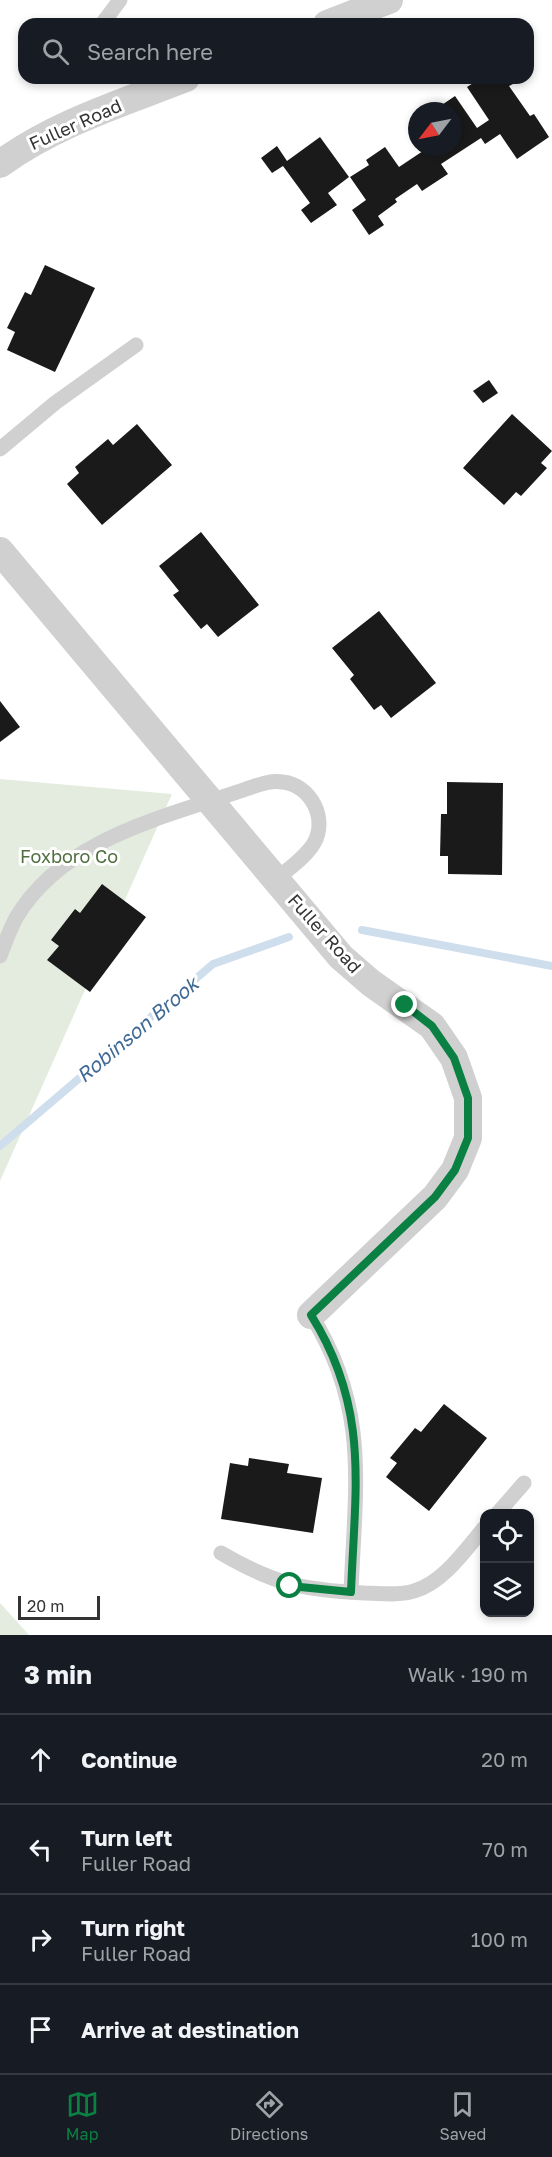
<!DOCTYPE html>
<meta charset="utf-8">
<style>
body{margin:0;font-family:"Golos Text",sans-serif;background:#20242c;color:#f1f3f6}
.controls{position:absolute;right:18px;bottom:18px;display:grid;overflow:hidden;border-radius:12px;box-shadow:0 3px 9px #0003}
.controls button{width:54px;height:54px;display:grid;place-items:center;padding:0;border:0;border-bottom:2px solid #363941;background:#171b24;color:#f1f3f6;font:30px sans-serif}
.compass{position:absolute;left:408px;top:102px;width:54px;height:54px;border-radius:50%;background:#171b24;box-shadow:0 3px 9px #0003;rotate:238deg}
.scale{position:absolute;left:18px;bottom:15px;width:82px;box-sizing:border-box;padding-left:6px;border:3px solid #333;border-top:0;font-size:16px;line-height:21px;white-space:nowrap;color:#333;-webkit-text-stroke:4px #fff;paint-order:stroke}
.stop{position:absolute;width:18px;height:18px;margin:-14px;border:4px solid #0b8043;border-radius:50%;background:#fff}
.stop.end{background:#0b8043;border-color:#fff;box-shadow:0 2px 6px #0008}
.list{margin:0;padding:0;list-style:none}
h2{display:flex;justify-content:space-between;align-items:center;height:78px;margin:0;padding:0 24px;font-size:26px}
h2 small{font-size:20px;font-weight:400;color:#9ea1a6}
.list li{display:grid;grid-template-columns:39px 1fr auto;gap:18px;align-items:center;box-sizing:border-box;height:90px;padding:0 24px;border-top:2px solid #363941}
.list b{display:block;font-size:22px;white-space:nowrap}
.list p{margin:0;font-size:20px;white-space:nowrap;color:#9ea1a6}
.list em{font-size:20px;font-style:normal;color:#9ea1a6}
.icon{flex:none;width:33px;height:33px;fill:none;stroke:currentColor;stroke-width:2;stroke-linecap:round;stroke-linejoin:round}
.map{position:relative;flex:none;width:552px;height:1635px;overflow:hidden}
.search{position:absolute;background:#171b24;box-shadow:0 3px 9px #0003;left:18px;right:18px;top:18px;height:66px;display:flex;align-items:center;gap:15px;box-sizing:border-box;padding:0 21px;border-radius:18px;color:#9ea1a6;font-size:22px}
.sheet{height:438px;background:#171b24}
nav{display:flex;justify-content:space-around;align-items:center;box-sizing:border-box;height:84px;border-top:2px solid #363941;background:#171b24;font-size:16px;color:#9ea1a6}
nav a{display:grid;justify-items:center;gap:3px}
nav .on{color:#0b8043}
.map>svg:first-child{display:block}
.green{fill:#e4ecdf}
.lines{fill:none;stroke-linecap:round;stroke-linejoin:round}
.stream{stroke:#cfdeed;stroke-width:8}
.building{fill:#1a1a1a}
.service{stroke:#d0d0d0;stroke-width:15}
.minor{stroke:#d0d0d0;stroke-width:28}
.route{stroke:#0b8043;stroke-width:8}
.labels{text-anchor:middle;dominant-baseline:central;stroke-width:6;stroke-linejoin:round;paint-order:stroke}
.street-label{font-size:18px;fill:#333;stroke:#fff}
.park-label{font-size:18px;fill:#506f40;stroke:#fff}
.water-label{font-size:20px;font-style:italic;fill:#406a95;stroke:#fff}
</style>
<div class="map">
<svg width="552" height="1635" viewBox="0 0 552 1635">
<rect width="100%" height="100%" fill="#fff"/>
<g class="green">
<polygon points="0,779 172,794 0,1181"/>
<polygon points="0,1603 29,1635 0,1635"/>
</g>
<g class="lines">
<g class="stream">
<polyline points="362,930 552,966"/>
<polyline points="0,1146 213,964 289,937"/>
</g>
</g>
<g class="building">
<polygon points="481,78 508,78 513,84 509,86 530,116 534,114 549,137 517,159 500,134 485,144 481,138 441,164 448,174 422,191 417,184 395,199 397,202 378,216 384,225 369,235 352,210 366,200 350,177 369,165 366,160 385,147 399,167 429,147 453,147 453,111 433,111 455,96 477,128 489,120 467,87"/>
<polygon points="320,137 349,177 328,193 337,205 311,223 301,210 310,203 283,166 272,173 261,158 277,146 287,161"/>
<polygon points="45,265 95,288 55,372 7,350 15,332 7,328 25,292 31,295"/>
<polygon points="489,380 498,393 483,403 473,391"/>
<polygon points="512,414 552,451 541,463 547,468 521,496 516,492 504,505 463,468"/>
<polygon points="137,424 172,465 102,525 67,484 79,473 75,467 108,439 113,445"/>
<polygon points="201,532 259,605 218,637 207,624 201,629 173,595 179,591 159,566"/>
<polygon points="379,611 436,683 391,718 381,705 374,710 350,679 354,675 332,648"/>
<polygon points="0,701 20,727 0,742"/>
<polygon points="447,782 503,783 502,875 448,874 448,856 440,856 441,814 447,814"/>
<polygon points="102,884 146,917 90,992 47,960 59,946 51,940 75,909 80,913"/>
<polygon points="444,1404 487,1438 429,1511 386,1477 397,1463 390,1458 415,1428 421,1432"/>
<polygon points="249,1458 289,1464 287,1473 322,1478 313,1533 221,1519 230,1463 248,1466"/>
</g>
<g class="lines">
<g class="service">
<polyline points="102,24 120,0"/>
<polyline points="0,449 55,403 136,345"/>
<path d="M0 956C5 943 10 929 16 918 63 838 166 817 246 789 258 785 270 780 283 782 311 785 328 819 314 843 306 857 289 868 277 879"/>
<path d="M311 1315C370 1409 355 1487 351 1592"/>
<polyline points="497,1514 524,1483"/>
<path d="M221 1553C274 1584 302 1590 364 1593 379 1593 399 1596 414 1591 443 1583 465 1550 484 1528"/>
</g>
<g class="minor">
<polyline points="327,24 389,0"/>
<path d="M0 164C56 123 122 103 186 78"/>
<polyline points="0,551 341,957 371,983 432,1026 454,1058 468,1098 468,1138 455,1170 435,1197 311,1315"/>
</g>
</g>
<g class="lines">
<path class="route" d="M290 1586 351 1592C355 1487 370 1409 311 1315L435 1197 455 1170 468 1138V1098L454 1058 432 1026 405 1005"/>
</g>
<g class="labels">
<g class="street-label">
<text transform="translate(75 124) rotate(-24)">Fuller Road</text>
<text transform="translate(325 933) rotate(48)">Fuller Road</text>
</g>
<g class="park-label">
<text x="69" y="856">Foxboro Co</text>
</g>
<g class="water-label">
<text transform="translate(137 1029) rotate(-40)">Robinson Brook</text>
</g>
</g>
</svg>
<div class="controls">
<button><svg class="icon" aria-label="locate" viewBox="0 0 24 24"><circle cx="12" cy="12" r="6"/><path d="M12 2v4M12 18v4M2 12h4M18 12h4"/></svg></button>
<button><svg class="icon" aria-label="layers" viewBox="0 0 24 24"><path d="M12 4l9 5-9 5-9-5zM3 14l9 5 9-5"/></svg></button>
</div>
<svg class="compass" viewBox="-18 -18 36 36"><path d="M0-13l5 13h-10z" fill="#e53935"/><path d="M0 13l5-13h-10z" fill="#9ea1a6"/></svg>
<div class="scale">20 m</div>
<div class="stop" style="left:290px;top:1586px"></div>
<div class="stop end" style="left:405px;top:1005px"></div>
<div class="search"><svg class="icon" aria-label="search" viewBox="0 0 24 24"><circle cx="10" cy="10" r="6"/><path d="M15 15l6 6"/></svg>Search here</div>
</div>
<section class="sheet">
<h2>3 min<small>Walk · 190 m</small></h2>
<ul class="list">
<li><svg class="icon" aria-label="ahead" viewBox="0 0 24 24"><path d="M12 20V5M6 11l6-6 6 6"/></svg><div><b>Continue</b></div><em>20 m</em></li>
<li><svg class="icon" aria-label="left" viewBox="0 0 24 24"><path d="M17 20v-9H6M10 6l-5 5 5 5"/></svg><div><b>Turn left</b><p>Fuller Road</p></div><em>70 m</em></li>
<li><svg class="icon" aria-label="right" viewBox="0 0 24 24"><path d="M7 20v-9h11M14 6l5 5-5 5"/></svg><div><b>Turn right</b><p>Fuller Road</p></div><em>100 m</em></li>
<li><svg class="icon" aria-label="arrive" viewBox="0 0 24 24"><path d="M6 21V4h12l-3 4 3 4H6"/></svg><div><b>Arrive at destination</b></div></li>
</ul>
</section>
<nav>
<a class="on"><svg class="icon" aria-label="map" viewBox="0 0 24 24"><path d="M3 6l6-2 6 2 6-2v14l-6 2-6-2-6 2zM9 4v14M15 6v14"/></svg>Map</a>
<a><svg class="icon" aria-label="directions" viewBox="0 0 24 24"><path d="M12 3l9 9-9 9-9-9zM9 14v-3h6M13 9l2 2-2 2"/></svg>Directions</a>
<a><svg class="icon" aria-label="saved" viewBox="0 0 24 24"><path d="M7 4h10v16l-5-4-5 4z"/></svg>Saved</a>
</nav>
